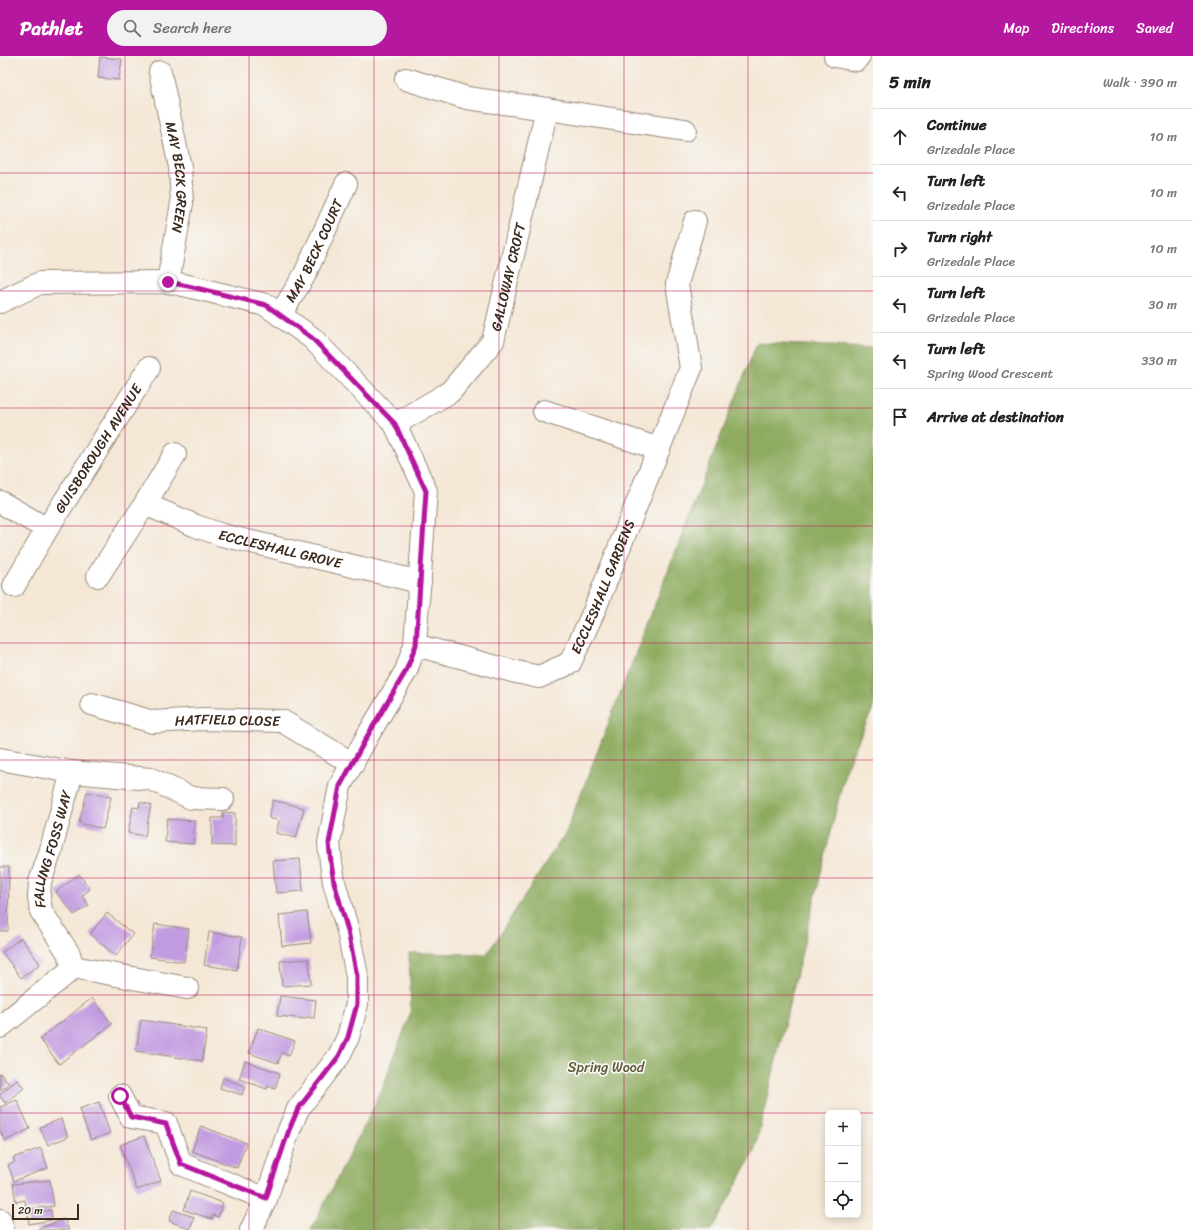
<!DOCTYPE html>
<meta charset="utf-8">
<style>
body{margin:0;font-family:Sriracha,sans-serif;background:#f2f2f2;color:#202124}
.controls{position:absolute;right:12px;bottom:12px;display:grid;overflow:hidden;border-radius:6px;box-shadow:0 2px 10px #0003}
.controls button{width:36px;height:36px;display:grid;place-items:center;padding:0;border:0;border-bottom:1px solid #e0e0e0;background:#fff;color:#202124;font:20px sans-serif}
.scale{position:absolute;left:12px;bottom:10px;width:67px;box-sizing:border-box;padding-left:4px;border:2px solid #3b2a1e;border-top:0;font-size:11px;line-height:14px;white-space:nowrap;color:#3b2a1e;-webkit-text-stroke:3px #f6f6f2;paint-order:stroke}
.stop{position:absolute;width:12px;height:12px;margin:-9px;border:3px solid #b5179e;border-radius:50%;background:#fff}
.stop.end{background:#b5179e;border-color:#fff;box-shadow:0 1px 4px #0008}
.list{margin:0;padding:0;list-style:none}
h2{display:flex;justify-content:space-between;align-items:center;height:52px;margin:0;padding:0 16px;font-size:17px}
h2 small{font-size:13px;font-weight:400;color:#757577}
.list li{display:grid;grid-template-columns:26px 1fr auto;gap:12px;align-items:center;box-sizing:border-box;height:56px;padding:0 16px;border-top:1px solid #e0e0e0}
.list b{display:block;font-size:15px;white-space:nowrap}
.list p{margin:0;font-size:13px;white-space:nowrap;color:#757577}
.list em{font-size:13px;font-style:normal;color:#757577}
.icon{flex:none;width:22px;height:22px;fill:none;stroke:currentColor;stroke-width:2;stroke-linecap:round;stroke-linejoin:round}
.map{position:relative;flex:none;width:873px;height:1174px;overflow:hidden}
header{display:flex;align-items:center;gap:24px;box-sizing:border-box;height:56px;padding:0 20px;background:#b5179e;color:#fff}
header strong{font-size:19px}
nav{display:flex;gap:22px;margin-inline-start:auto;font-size:14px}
.search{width:280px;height:36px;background:#f2f2f2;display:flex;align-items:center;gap:10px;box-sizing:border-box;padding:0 14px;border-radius:22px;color:#757577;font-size:15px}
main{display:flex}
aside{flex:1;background:#fff}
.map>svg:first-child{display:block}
.forest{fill:#8eac60;stroke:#646b3f}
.building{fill:#c29ce1}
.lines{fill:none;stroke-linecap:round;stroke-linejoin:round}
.street-casing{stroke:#98887a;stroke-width:24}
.street{stroke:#fff;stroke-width:22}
.route{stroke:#b5179e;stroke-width:5}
.grid{fill:none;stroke:#c2185b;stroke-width:1;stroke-opacity:0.55}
.labels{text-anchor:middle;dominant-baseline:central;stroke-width:3.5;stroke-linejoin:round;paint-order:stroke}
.street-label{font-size:14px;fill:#3b2a1e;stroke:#f6f6f2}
.park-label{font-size:14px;fill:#5f5935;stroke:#f6f6f2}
</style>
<header>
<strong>Pathlet</strong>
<div class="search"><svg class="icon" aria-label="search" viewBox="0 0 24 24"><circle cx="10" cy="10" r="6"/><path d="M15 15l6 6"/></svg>Search here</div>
<nav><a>Map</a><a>Directions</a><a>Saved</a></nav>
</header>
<main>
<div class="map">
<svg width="873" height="1174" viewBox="0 0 873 1174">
<rect width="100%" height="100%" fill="#f6f6f2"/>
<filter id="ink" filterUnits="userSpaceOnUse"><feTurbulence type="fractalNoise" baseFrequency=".025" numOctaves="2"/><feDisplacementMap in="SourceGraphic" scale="8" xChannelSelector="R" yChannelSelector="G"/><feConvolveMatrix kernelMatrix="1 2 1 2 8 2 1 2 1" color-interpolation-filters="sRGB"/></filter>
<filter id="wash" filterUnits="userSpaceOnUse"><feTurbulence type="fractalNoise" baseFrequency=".012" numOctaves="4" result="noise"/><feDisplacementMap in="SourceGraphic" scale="16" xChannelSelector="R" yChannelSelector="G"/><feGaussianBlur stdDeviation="0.9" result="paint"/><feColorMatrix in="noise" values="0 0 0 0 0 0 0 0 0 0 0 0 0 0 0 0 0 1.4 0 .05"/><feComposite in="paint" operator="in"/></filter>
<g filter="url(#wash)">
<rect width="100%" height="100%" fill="#f5e7d5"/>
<polygon class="forest" points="757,287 873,292 873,652 846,712 754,1096 712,1174 311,1174 381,1036 411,956 409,897 487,898 566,776"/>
<g id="blocks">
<g class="building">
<polygon points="100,1 122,3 119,24 98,22"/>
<polygon points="87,736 111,741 103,773 79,767"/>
<polygon points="273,744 304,752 296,782 276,777 279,765 269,762"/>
<polygon points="140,746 151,749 145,780 128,777 133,751 139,752"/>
<polygon points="223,756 235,757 235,790 212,789 212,762 223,762"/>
<polygon points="167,763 195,765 193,788 165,786"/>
<polygon points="300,803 303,835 276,837 273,805"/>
<polygon points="0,811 9,811 8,875 0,875"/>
<polygon points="79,818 90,833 82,840 89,849 74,859 56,836"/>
<polygon points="307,856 311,887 282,890 279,859"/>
<polygon points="107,857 133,878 116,900 90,878"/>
<polygon points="155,868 189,873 184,906 150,901"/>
<polygon points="209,876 242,881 237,914 204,909"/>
<polygon points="21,882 40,908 21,922 2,896"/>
<polygon points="309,903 311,928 282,930 280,905"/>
<polygon points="280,940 316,944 314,962 306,961 306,963 277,960"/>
<polygon points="92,942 112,968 59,1008 40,983"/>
<polygon points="141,964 207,974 202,1005 136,995"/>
<polygon points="258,972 295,985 289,1000 282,997 278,1007 249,997"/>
<polygon points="245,1005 280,1017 275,1033 268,1030 267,1033 239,1023"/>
<polygon points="0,1017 9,1028 0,1035"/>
<polygon points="223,1022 245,1030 242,1039 220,1032"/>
<polygon points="17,1024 24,1032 5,1047 0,1040 0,1038"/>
<polygon points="17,1044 30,1073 5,1085 0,1075 0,1051"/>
<polygon points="99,1046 110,1077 91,1084 79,1053"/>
<polygon points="61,1063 68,1081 48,1089 40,1071"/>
<polygon points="201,1070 246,1087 237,1112 192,1095"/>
<polygon points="144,1080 161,1125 137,1134 120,1089"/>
<polygon points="41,1092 48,1112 14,1125 8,1109 15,1106 13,1102"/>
<polygon points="50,1124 54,1150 26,1154 25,1144 16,1146 13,1128"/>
<polygon points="190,1135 223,1147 218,1161 213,1159 212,1163 184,1154"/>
<polygon points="51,1154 52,1164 29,1168 28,1158"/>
<polygon points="173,1154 194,1161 190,1173 169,1165"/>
<polygon points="64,1163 69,1174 36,1174"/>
</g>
</g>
</g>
<g filter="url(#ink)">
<use href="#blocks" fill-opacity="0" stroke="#98887a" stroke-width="1"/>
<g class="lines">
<g class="street-casing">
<g id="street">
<polyline points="835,0 856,4 859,0"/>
<path id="s1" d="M160 16 180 111 182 147 168 226"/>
<polyline points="547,53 685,74"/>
<polyline points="0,246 40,227 168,226 188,230 266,249 312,282 395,368 426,435 415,589 406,615 368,679 340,730 329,787 331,807 334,826 348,875 357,920 357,948 348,981 339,1000 298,1053 289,1074 266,1143 251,1174"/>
<path id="s2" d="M280 259 304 220 346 128"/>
<polyline points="544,355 659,393"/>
<path id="s3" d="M395 368 450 336 493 285 547 53 467 42 406 23"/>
<polyline points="0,446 47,473"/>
<polyline points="145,448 175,398"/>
<path id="s4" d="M98 520 145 448 196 470 222 479 420 526"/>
<path id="s5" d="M14 530 47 473 149 312"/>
<path id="s6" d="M415 589 512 615 539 621 570 607 594 555 691 312 677 228 695 165"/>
<path id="s7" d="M92 648 153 666 203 663 282 665 353 708"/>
<polyline points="0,703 72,716 151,723 191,742 223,743"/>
<polyline points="73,911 187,932"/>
<path id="s8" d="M0 971 66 918 73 911 69 898 41 855 39 841 40 826 50 797 72 716"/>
<polyline points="120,1040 131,1061 166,1067 181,1108 266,1143"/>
<polyline points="0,1164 3,1174"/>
</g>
</g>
<use href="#street" class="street"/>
</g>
</g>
<g class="lines" filter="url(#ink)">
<polyline class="route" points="120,1040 131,1061 166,1068 181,1108 266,1142 289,1074 298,1053 339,1000 348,981 357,948 357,920 348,875 334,826 331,807 329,787 340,730 368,679 406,615 416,589 426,435 395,368 312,282 266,249 188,230 168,226"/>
</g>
<path class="grid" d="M125 0V1174M249 0V1174M374 0V1174M499 0V1174M624 0V1174M748 0V1174M0 117H873M0 235H873M0 352H873M0 470H873M0 587H873M0 704H873M0 822H873M0 939H873M0 1057H873"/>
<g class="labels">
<g class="street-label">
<text stroke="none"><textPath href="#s1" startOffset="107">MAY BECK GREEN</textPath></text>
<text stroke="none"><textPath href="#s2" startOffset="73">MAY BECK COURT</textPath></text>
<text stroke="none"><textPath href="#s3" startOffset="196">GALLOWAY CROFT</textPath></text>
<text stroke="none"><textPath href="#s5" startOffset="161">GUISBOROUGH AVENUE</textPath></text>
<text stroke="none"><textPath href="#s4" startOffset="229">ECCLESHALL GROVE</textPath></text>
<text stroke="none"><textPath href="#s6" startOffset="245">ECCLESHALL GARDENS</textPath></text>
<text stroke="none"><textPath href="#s7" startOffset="138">HATFIELD CLOSE</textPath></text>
<text stroke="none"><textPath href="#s8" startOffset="223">FALLING FOSS WAY</textPath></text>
</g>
<g class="park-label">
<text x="606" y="1011">Spring Wood</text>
</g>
</g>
</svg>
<div class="controls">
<button>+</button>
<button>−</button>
<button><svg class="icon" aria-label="locate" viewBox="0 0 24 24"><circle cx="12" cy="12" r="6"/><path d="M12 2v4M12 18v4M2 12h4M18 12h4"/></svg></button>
</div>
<div class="scale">20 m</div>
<div class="stop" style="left:120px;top:1040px"></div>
<div class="stop end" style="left:168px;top:226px"></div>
</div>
<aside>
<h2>5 min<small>Walk · 390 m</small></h2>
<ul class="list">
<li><svg class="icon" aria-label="ahead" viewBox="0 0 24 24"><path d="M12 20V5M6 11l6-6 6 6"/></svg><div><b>Continue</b><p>Grizedale Place</p></div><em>10 m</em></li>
<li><svg class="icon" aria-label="left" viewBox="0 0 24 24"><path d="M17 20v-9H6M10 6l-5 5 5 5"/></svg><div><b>Turn left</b><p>Grizedale Place</p></div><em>10 m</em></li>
<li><svg class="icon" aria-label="right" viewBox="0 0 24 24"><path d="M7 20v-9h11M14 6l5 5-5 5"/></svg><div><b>Turn right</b><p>Grizedale Place</p></div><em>10 m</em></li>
<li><svg class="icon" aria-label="left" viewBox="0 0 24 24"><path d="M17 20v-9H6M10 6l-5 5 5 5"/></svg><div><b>Turn left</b><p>Grizedale Place</p></div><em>30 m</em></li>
<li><svg class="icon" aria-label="left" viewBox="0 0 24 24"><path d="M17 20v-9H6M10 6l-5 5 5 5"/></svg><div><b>Turn left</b><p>Spring Wood Crescent</p></div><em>330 m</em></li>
<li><svg class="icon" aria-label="arrive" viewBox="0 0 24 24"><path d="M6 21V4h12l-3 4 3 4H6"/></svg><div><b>Arrive at destination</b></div></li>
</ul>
</aside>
</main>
